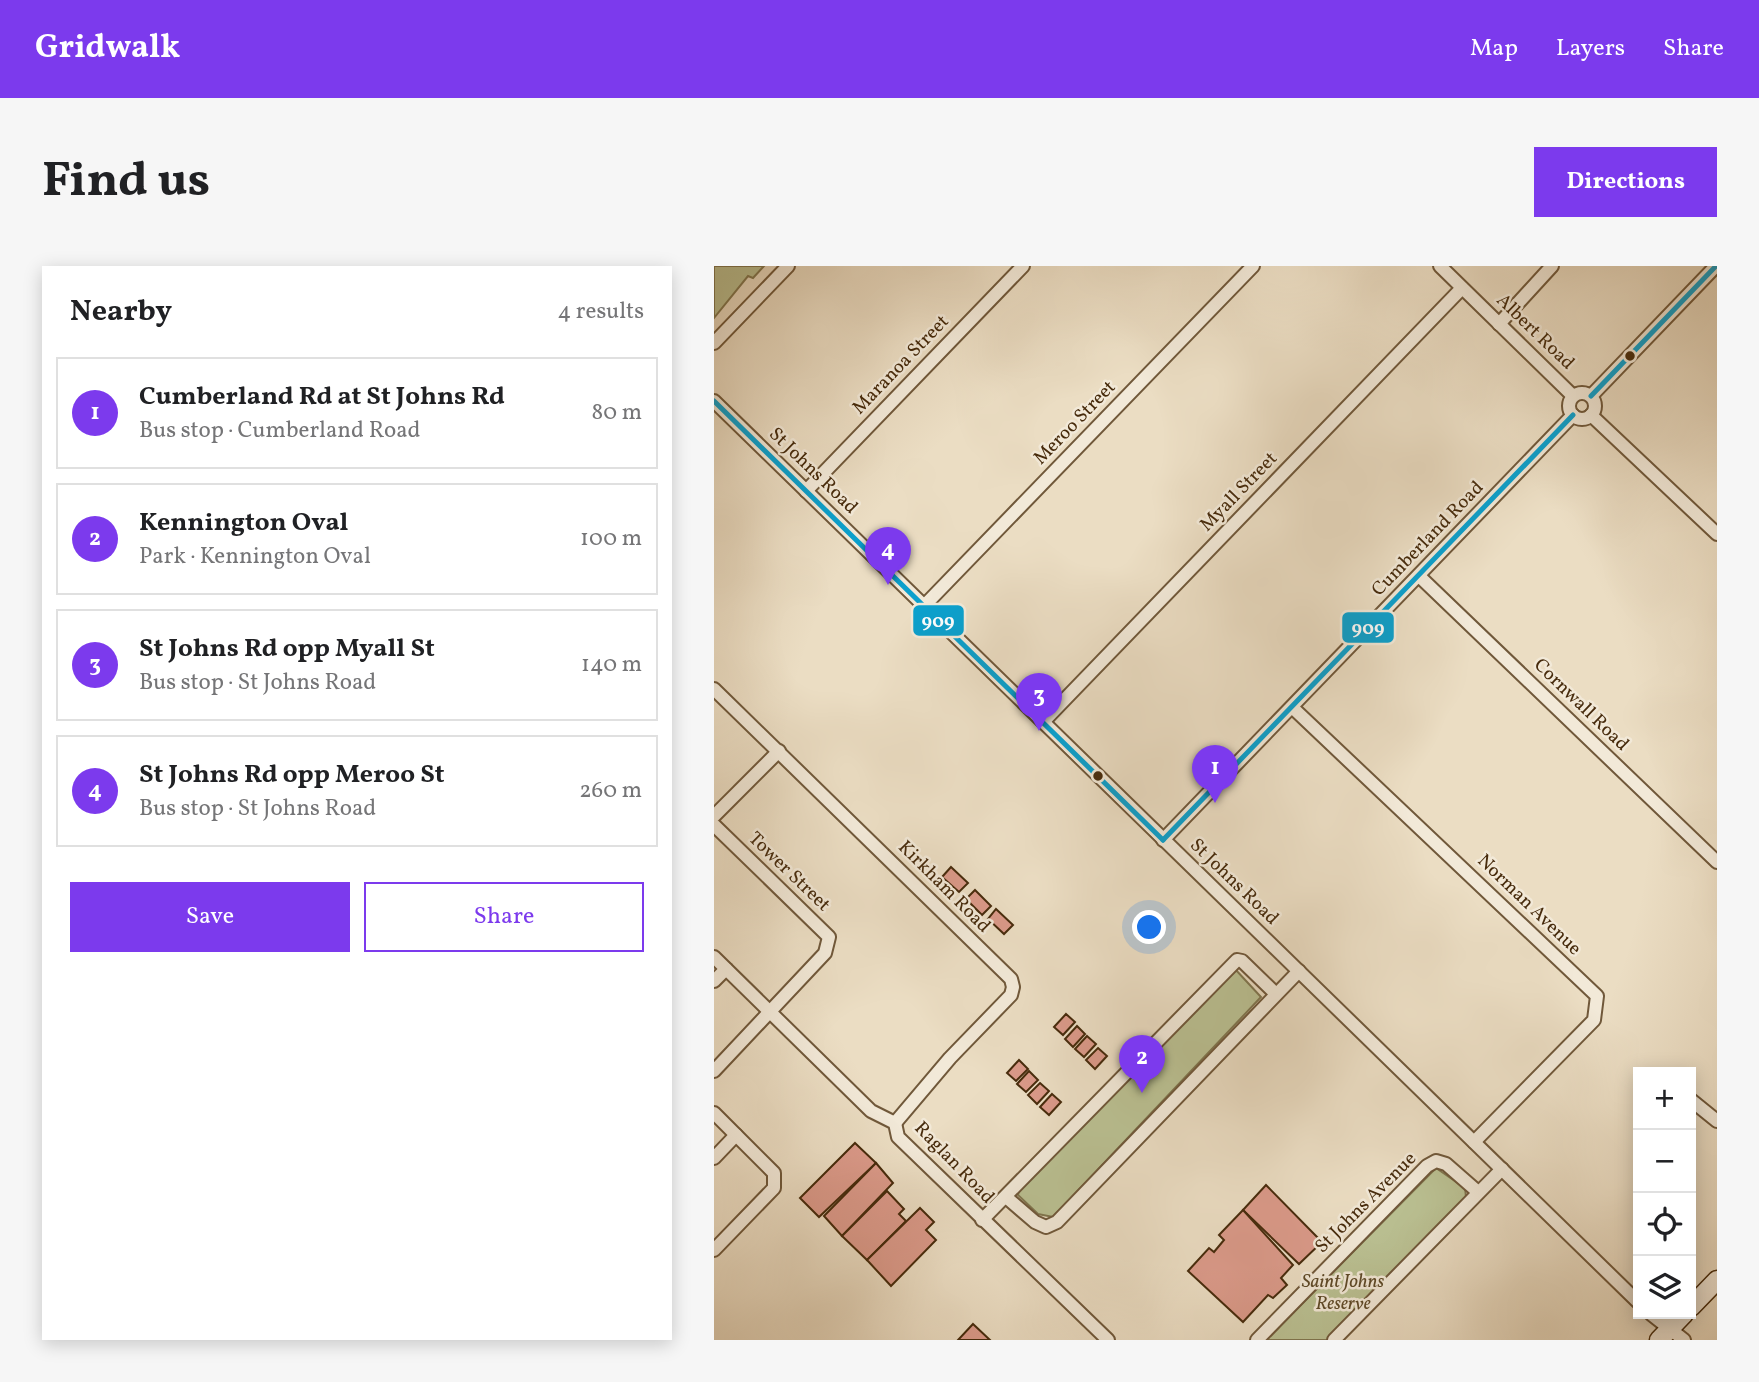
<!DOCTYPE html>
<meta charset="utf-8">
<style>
body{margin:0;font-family:Vollkorn,serif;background:#f6f6f6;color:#202124}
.controls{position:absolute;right:21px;bottom:21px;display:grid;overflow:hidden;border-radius:0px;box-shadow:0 4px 18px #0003}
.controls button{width:63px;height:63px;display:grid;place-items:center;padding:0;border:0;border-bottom:2px solid #e0e0e0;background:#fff;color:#202124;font:35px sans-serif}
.you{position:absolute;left:436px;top:662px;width:24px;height:24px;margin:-18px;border:5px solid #fff;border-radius:50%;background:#1a73e8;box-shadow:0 0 0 10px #1a73e833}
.badge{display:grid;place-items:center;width:46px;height:46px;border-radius:50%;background:#7c3aed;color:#fff;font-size:23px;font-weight:700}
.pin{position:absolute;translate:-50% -58px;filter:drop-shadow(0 2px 4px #0008)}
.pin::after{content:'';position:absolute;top:37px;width:24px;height:21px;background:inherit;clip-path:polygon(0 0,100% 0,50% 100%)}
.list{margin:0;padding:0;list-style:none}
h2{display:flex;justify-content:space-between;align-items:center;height:91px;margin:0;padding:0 28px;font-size:30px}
h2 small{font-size:23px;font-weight:400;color:#757577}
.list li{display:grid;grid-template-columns:46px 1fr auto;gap:21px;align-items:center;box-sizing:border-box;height:112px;margin:0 14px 14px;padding:0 14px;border:2px solid #e0e0e0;border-radius:0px}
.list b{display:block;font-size:26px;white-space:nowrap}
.list p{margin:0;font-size:23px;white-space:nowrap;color:#757577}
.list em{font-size:23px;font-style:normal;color:#757577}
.actions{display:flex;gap:14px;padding:21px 28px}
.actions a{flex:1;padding:16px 0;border:2px solid #7c3aed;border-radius:0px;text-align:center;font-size:24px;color:#7c3aed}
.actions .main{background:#7c3aed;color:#fff}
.icon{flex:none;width:38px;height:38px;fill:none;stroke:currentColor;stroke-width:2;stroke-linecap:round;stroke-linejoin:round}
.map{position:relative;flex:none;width:1003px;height:1074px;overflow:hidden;border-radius:0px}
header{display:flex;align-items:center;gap:42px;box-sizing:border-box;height:98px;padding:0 35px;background:#7c3aed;color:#fff}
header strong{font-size:33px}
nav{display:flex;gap:38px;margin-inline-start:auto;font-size:24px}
.intro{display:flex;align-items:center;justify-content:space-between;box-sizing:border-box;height:168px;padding:0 42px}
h1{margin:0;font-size:49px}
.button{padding:18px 32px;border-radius:0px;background:#7c3aed;color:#fff;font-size:24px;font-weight:700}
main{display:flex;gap:42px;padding:0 42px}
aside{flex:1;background:#fff;border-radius:0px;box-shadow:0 4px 18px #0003}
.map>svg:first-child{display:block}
.green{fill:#bac092;stroke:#80764f;stroke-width:2}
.building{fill:#db9a8a;stroke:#472b0c;stroke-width:2}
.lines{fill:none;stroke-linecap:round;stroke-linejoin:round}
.street-casing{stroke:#70583a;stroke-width:16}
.secondary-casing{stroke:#472b0c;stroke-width:21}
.street{stroke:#f2e9d8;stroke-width:12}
.secondary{stroke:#f2e9d8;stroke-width:18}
.bus-1-casing{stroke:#f2e9d8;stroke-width:10}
.bus-1{stroke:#0ba0cd;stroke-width:5}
.bus-dot{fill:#472b0c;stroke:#f2e9d8;stroke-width:2.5}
.labels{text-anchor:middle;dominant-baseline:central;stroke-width:5;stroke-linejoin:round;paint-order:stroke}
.street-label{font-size:19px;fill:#472b0c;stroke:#f2e9d8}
.park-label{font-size:19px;font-style:italic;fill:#5e4927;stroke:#f2e9d8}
.line-badge{stroke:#f2e9d8;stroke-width:2.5}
.badge-label{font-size:19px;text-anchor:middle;font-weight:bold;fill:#fff}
</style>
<header>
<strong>Gridwalk</strong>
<nav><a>Map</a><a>Layers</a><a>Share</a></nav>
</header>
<div class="intro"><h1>Find us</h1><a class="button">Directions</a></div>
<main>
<aside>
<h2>Nearby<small>4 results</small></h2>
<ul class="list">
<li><span class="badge">1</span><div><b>Cumberland Rd at St Johns Rd</b><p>Bus stop · Cumberland Road</p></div><em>80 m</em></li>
<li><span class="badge">2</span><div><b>Kennington Oval</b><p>Park · Kennington Oval</p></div><em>100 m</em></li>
<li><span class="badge">3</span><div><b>St Johns Rd opp Myall St</b><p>Bus stop · St Johns Road</p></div><em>140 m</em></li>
<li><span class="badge">4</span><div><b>St Johns Rd opp Meroo St</b><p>Bus stop · St Johns Road</p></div><em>260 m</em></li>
</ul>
<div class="actions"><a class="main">Save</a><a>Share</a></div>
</aside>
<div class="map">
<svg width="1003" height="1074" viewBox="0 0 1003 1074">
<rect width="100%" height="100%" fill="#ebddc3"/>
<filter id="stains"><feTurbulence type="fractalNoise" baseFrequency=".00286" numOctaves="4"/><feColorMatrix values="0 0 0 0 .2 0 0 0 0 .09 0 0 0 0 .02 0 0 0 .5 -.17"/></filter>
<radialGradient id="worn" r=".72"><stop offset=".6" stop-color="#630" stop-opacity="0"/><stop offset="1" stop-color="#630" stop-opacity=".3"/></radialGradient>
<g class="green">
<polygon points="0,0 50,0 39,12 34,10 0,52"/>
<polygon points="521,703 547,731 339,951 324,948 304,929 305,924"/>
<polygon points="722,902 751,922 752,931 613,1074 552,1074"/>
</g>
<g class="building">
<polygon points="237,601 254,617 245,626 228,611"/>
<polygon points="261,624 277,640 268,649 252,633"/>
<polygon points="282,643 299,659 290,668 274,653"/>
<polygon points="352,748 361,756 349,769 340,761"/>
<polygon points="363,760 371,768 359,781 351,773"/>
<polygon points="373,770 382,778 370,791 361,783"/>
<polygon points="384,782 393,790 381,803 372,794"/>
<polygon points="305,794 314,803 302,815 293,807"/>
<polygon points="315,805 324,814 312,826 303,818"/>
<polygon points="326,817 335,825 323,838 314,829"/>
<polygon points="338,828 347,836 335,849 326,841"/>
<polygon points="141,877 162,897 105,951 86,932"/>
<polygon points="162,897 179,917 128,970 110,950"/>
<polygon points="552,919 608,976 585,998 529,944"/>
<polygon points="173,925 190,943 185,948 192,955 153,994 128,970"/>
<polygon points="206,942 220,956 212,964 222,974 177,1020 153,994"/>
<polygon points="529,944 579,999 567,1012 573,1019 559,1032 554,1029 529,1056 474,1005 495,982 500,986 510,974 505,969"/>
<polygon points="259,1058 276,1074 244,1074"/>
</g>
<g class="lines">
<g class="street-casing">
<g id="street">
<polyline points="726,0 859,130"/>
<polyline points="785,58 838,0"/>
<polyline points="0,77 74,0"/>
<circle cx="868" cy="140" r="13"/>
<polyline points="877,130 1002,0"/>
<polyline points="0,135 924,1036"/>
<polyline points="877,149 1003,268"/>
<polyline points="92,225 309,0"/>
<polyline points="705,310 1003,596"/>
<polyline points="210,340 539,0"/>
<polyline points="0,423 297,713 299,721 297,729 236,792 181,857"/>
<polyline points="579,442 883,730 880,754 760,876"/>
<polyline points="329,456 748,22"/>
<polyline points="0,550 65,485"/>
<polyline points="0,559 115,671 111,687 0,805"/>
<polyline points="449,574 859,149"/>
<polyline points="0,691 157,845 181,857 184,871 394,1074"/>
<polyline points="0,715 12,703"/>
<polyline points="977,834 1003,855"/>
<polyline points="0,847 60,907 60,922 0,984"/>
<polyline points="0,892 22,869"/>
<polyline points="292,931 321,956 332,961 343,956 585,705"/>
<polyline points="268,954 523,694 528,695 562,728"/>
<polyline points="937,1048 970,1074"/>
<polyline points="543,1074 713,900 722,895 732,898 764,926"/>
<polyline points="620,1074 788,903"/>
</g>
</g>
<g class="secondary-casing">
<g id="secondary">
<polyline points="977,1041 1003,1014"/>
<polyline points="945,1074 970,1048"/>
</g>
</g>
<use href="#street" class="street"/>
<use href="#secondary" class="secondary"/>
<g class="bus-1-casing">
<g id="bus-1">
<polyline points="877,130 1002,0"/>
<polyline points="0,135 449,574"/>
<polyline points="449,574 859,149"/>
</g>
</g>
<use href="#bus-1" class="bus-1"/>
</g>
<g class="bus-dot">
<circle cx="916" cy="90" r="6"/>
<circle cx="384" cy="510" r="6"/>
</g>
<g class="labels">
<g class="street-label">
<text transform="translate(821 66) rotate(44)">Albert Road</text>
<text transform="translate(187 99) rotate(-46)">Maranoa Street</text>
<text transform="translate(361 157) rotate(-46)">Meroo Street</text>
<text transform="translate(99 205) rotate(44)">St Johns Road</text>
<text transform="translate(525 226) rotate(-46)">Myall Street</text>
<text transform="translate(714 273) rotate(-46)">Cumberland Road</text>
<text transform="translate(867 439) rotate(44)">Cornwall Road</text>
<text transform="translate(75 606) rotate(44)">Tower Street</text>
<text transform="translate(520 616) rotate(44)">St Johns Road</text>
<text transform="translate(230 621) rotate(45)">Kirkham Road</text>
<text transform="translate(815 639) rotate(44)">Norman Avenue</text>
<text transform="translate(240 897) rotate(46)">Raglan Road</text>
<text transform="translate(652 937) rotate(-45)">St Johns Avenue</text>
</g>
<g class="park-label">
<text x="629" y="1016">Saint Johns<tspan x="629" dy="22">Reserve</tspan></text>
</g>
</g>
<g class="line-badge">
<rect x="198" y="338" width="53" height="33" rx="7" fill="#0ba0cd"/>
<rect x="627" y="345" width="54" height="33" rx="7" fill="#0ba0cd"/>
</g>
<g class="badge-label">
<text x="224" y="361">909</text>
<text x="654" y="368">909</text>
</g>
<rect width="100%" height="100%" filter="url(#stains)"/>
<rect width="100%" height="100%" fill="url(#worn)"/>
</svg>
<div class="controls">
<button>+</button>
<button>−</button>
<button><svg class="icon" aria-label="locate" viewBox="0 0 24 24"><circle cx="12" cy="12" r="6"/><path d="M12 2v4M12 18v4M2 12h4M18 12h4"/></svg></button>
<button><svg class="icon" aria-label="layers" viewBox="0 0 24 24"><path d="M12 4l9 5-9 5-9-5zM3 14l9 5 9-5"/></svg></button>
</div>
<div class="you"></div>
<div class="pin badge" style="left:501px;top:537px">1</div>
<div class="pin badge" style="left:428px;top:827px">2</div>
<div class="pin badge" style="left:325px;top:465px">3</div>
<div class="pin badge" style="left:174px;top:319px">4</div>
</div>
</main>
